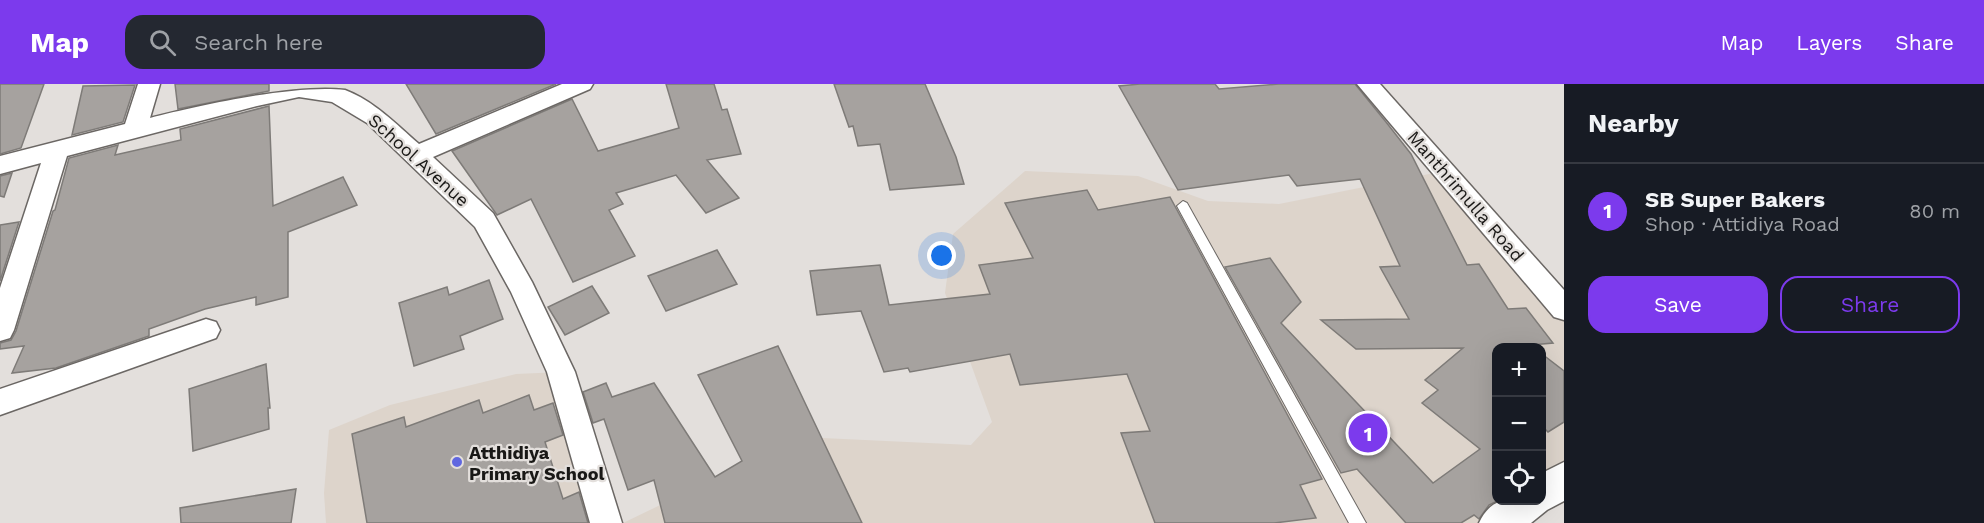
<!DOCTYPE html>
<meta charset="utf-8">
<style>
body{margin:0;font-family:"Work Sans",sans-serif;background:#242831;color:#f1f3f6}
.controls{position:absolute;right:18px;bottom:18px;display:grid;overflow:hidden;border-radius:12px;box-shadow:0 6px 24px #0002}
.controls button{width:54px;height:54px;display:grid;place-items:center;padding:0;border:0;border-bottom:2px solid #363941;background:#171b24;color:#f1f3f6;font:30px sans-serif}
.you{position:absolute;left:942px;top:172px;width:21px;height:21px;margin:-15px;border:4px solid #fff;border-radius:50%;background:#1a73e8;box-shadow:0 0 0 9px #1a73e833}
.badge{display:grid;place-items:center;width:39px;height:39px;border-radius:50%;background:#7c3aed;color:#fff;font-size:20px;font-weight:700}
.pin{position:absolute;translate:-50% -50%;border:3px solid #fff;box-shadow:0 2px 6px #0006}
.list{margin:0;padding:0;list-style:none}
h2{display:flex;justify-content:space-between;align-items:center;height:78px;margin:0;padding:0 24px;font-size:26px}
h2 small{font-size:20px;font-weight:400;color:#9ea1a6}
.list li{display:grid;grid-template-columns:39px 1fr auto;gap:18px;align-items:center;box-sizing:border-box;height:96px;padding:0 24px;border-top:2px solid #363941}
.list b{display:block;font-size:22px;white-space:nowrap}
.list p{margin:0;font-size:20px;white-space:nowrap;color:#9ea1a6}
.list em{font-size:20px;font-style:normal;color:#9ea1a6}
.actions{display:flex;gap:12px;padding:18px 24px}
.actions a{flex:1;padding:14px 0;border:2px solid #7c3aed;border-radius:18px;text-align:center;font-size:21px;color:#7c3aed}
.actions .main{background:#7c3aed;color:#fff}
.icon{flex:none;width:33px;height:33px;fill:none;stroke:currentColor;stroke-width:2;stroke-linecap:round;stroke-linejoin:round}
.map{position:relative;flex:none;width:1564px;height:439px;overflow:hidden}
header{display:flex;align-items:center;gap:36px;box-sizing:border-box;height:84px;padding:0 30px;background:#7c3aed;color:#fff}
header strong{font-size:28px}
nav{display:flex;gap:33px;margin-inline-start:auto;font-size:21px}
.search{width:420px;height:54px;background:#242831;display:flex;align-items:center;gap:15px;box-sizing:border-box;padding:0 21px;border-radius:18px;color:#9ea1a6;font-size:22px}
main{display:flex}
aside{flex:1;background:#171b24}
.map>svg:first-child{display:block}
.built{fill:#ddd4cb}
.building{fill:#a6a29f;stroke:#7e7b78;stroke-width:1.5}
.lines{fill:none;stroke-linecap:round;stroke-linejoin:round}
.service-casing{stroke:#6b6764;stroke-width:2}
.minor-casing{stroke:#6b6764;stroke-width:3}
.primary-casing{stroke:#6b6764;stroke-width:3}
.service{fill:#fff;fill-rule:evenodd}
.minor{fill:#fff;fill-rule:evenodd}
.primary{fill:#fff;fill-rule:evenodd}
.poi-dot{fill:#6067e0;stroke:#e3dfdc;stroke-width:2}
.labels{text-anchor:middle;dominant-baseline:central;stroke-width:4.5;stroke-linejoin:round;paint-order:stroke}
.street-label{font-size:18px;fill:#191816;stroke:#e3dfdc}
.poi-label{font-size:18px;font-weight:bold;fill:#191816;stroke:#e3dfdc;text-anchor:start}
</style>
<header>
<strong>Map</strong>
<div class="search"><svg class="icon" aria-label="search" viewBox="0 0 24 24"><circle cx="10" cy="10" r="6"/><path d="M15 15l6 6"/></svg>Search here</div>
<nav><a>Map</a><a>Layers</a><a>Share</a></nav>
</header>
<main>
<div class="map">
<svg width="1564" height="439" viewBox="0 0 1564 439">
<rect width="100%" height="100%" fill="#e3dfdc"/>
<g class="built">
<polygon points="1025,87 1138,92 1208,117 1279,120 1444,87 1564,225 1564,396 1542,410 1542,264 1496,264 1496,416 1532,417 1499,439 623,439 801,353 971,361 992,338 945,209 953,150"/>
<polygon points="561,288 606,439 326,439 324,409 329,346 390,321 516,290"/>
</g>
<g class="building">
<polygon points="0,0 44,0 21,64 0,70"/>
<polygon points="175,0 269,0 269,7 178,25"/>
<polygon points="406,0 556,0 436,50"/>
<polygon points="666,0 714,0 722,26 727,25 741,70 707,76 739,114 706,129 676,91 616,109 623,120 609,126 635,172 573,198 531,115 497,131 452,67 572,15 598,67 679,44"/>
<polygon points="834,0 925,0 956,73 964,100 890,106 880,60 858,62 853,42 849,43"/>
<polygon points="1140,0 1215,0 1219,5 1279,0 1355,0 1386,38 1411,70 1467,181 1479,180 1508,225 1526,224 1553,259 1530,261 1533,264 1497,264 1497,417 1489,421 1479,435 1474,431 1461,439 1406,439 1357,385 1341,389 1225,183 1270,174 1301,218 1281,239 1433,399 1480,365 1422,319 1438,306 1425,296 1463,264 1356,265 1321,236 1409,235 1380,183 1400,182 1360,95 1297,102 1289,91 1178,106 1119,2"/>
<polygon points="135,1 123,38 72,51 83,2"/>
<polygon points="269,22 273,122 343,93 357,121 288,148 288,213 256,221 256,213 205,225 149,245 149,252 56,284 12,289 24,262 0,265 0,259 11,256 16,247 53,127 55,126 69,74 118,61 115,71 181,56 180,45"/>
<polygon points="12,89 4,113 0,112 0,92"/>
<polygon points="1087,106 1098,126 1170,113 1322,395 1300,401 1316,434 1274,439 1155,439 1121,349 1150,347 1127,290 1020,301 1010,270 910,288 908,284 884,288 861,227 817,231 810,187 880,181 889,221 990,210 979,181 1033,174 1005,119"/>
<polygon points="19,138 0,197 0,141"/>
<polygon points="717,166 737,200 666,227 648,192"/>
<polygon points="489,196 503,235 460,252 464,265 414,282 399,219 447,203 449,211"/>
<polygon points="592,202 609,229 565,251 548,223"/>
<polygon points="778,262 862,439 665,439 654,396 628,406 604,335 593,339 583,308 606,299 612,313 654,299 715,393 742,377 698,291"/>
<polygon points="1542,270 1564,287 1564,338 1548,348 1542,342"/>
<polygon points="266,280 270,324 268,324 269,345 193,367 189,305"/>
<polygon points="529,311 534,326 553,319 563,351 545,358 563,415 579,408 588,439 367,439 352,350 404,333 406,343 479,316 483,329"/>
<polygon points="296,405 291,439 181,439 180,424"/>
</g>
<g class="lines">
<g class="service-casing">
<polygon id="service" points="1183,117 1187,119 1366,439 1349,439 1177,122"/>
</g>
<g class="minor-casing">
<g id="minor">
<path d="M138 0H160L150 34C200 21 296 0 345 6 374 17 396 40 419 60L562 0H593L590 5 433 73 493 129 532 198 575 288 622 439H590L547 288 511 208 475 143 367 39 332 18 299 13 257 22 67 72 14 246 10 254 0 257V204L41 79 0 90V72L125 40Z"/>
<polygon points="1357,0 1380,0 1564,206 1564,236 1554,233"/>
<polygon points="206,235 216,238 220,246 216,254 0,331 0,305"/>
</g>
</g>
<g class="primary-casing">
<path id="primary" d="M1564 378V417L1547 426 1531 439H1479C1493 409 1513 416 1542 416V389Z"/>
</g>
<use href="#service" class="service"/>
<use href="#minor" class="minor"/>
<use href="#primary" class="primary"/>
</g>
<circle class="poi-dot" cx="457" cy="378" r="6"/>
<g class="labels">
<g class="street-label">
<text transform="translate(419 76) rotate(42)">School Avenue</text>
<text transform="translate(1466 112) rotate(49)">Manthrimulla Road</text>
</g>
<g class="poi-label">
<text x="469" y="368">Atthidiya<tspan x="469" dy="21">Primary School</tspan></text>
</g>
</g>
</svg>
<div class="controls">
<button>+</button>
<button>−</button>
<button><svg class="icon" aria-label="locate" viewBox="0 0 24 24"><circle cx="12" cy="12" r="6"/><path d="M12 2v4M12 18v4M2 12h4M18 12h4"/></svg></button>
</div>
<div class="you"></div>
<div class="pin badge" style="left:1368px;top:349px">1</div>
</div>
<aside>
<h2>Nearby<small></small></h2>
<ul class="list">
<li><span class="badge">1</span><div><b>SB Super Bakers</b><p>Shop · Attidiya Road</p></div><em>80 m</em></li>
</ul>
<div class="actions"><a class="main">Save</a><a>Share</a></div>
</aside>
</main>
